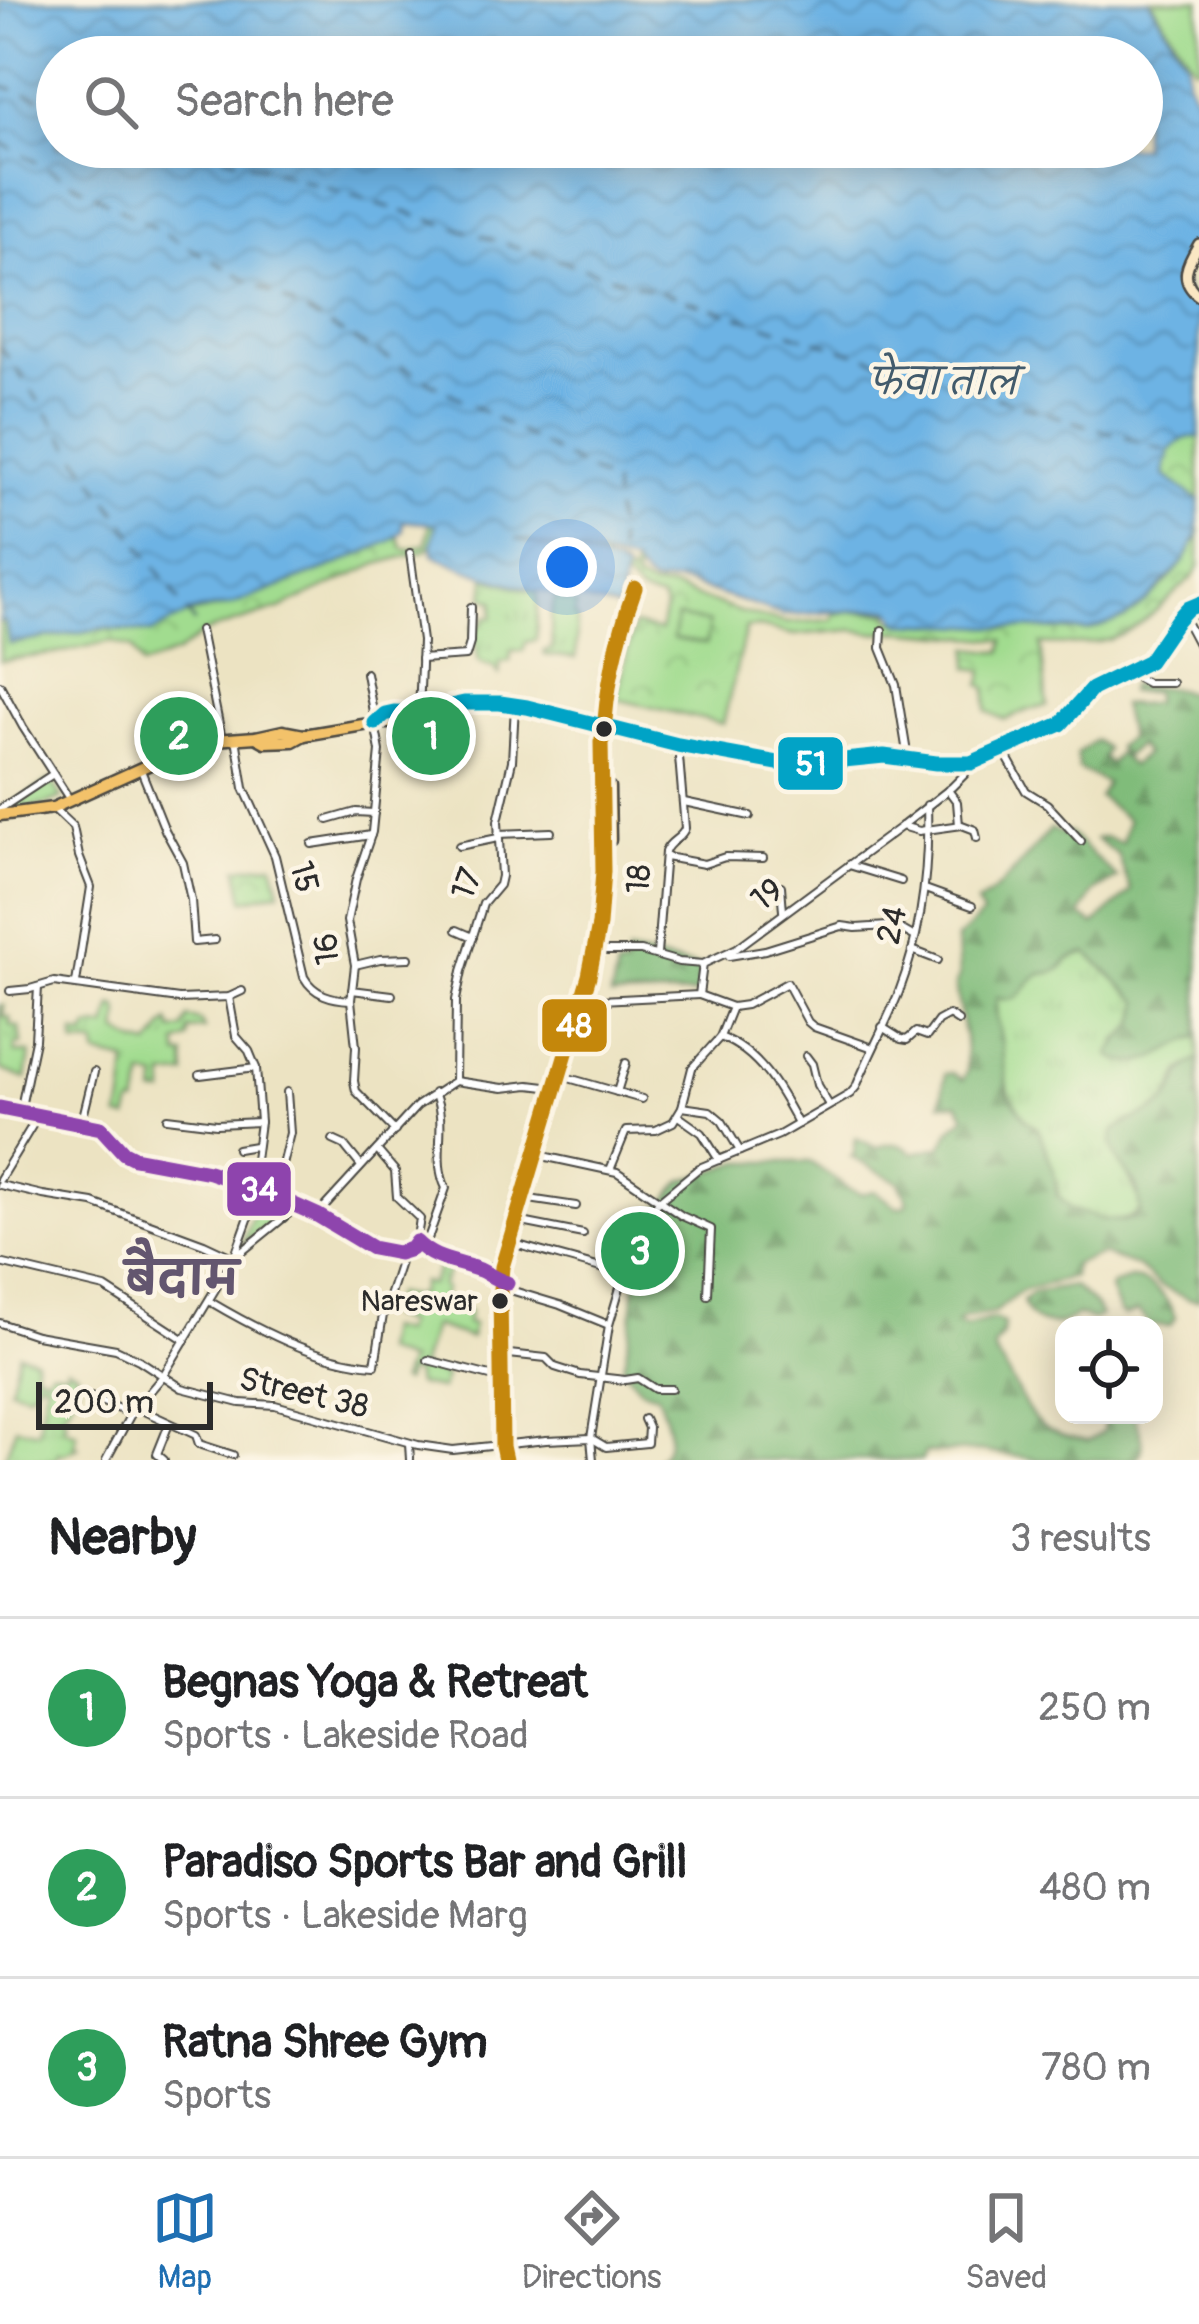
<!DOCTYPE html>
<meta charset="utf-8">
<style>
body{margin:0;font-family:Pangolin,"Playpen Sans Deva",sans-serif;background:#f6f6f6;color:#202124}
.controls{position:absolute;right:36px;bottom:36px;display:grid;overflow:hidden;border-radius:24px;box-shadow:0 6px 30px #0003}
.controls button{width:108px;height:108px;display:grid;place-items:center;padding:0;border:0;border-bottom:3px solid #e0e0e0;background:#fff;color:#202124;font:60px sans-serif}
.scale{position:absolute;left:36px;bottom:30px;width:177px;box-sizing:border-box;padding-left:12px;border:6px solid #2b2b2b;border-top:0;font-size:33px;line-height:42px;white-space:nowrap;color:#2b2b2b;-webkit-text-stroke:9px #fcf5e5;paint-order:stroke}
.you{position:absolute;left:567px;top:567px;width:42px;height:42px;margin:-30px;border:9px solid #fff;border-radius:50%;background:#1a73e8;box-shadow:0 0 0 18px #1a73e833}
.badge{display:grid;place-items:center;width:78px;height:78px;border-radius:50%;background:#1f6fb2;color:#fff;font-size:39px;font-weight:700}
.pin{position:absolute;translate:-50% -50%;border:6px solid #fff;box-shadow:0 3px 12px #0006}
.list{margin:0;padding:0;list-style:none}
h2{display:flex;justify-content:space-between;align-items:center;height:156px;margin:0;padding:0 48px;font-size:51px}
h2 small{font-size:39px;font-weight:400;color:#757577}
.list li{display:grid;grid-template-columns:78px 1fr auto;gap:36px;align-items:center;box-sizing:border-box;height:180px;padding:0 48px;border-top:3px solid #e0e0e0}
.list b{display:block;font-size:45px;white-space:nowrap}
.list p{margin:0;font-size:39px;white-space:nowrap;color:#757577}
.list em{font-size:39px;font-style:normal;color:#757577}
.icon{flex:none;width:66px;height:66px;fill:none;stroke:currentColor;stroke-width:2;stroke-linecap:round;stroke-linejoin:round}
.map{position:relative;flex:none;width:1199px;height:1460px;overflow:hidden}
.search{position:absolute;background:#fff;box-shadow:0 6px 30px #0003;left:36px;right:36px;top:36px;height:132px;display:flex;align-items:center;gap:30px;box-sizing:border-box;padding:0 42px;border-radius:66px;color:#757577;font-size:45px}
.sheet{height:696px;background:#fff}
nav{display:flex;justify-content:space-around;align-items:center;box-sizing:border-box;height:168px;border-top:3px solid #e0e0e0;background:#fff;font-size:33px;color:#757577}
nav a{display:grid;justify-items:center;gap:6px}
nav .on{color:#1f6fb2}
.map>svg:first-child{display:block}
.grass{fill:url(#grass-tufts);stroke:#66845d;stroke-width:3}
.forest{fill:url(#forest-firs);stroke:#567452;stroke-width:3}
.park{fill:url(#park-crowns);stroke:#66845d;stroke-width:3}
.pitch{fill:#a1dc8f;stroke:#66845d;stroke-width:3}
.water{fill:url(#water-waves);stroke:#4c6f88;stroke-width:3;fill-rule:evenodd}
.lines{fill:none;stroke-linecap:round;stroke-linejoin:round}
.ferry{stroke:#425b6c;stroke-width:3;stroke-dasharray:15 12;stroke-linecap:butt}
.street-casing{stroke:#484742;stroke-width:10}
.secondary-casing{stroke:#484742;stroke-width:14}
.primary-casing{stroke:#484742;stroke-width:15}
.street{stroke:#fff;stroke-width:6}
.secondary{stroke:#fae7c3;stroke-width:9}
.primary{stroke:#f3c26a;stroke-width:10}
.bus-1-casing{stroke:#fcf5e5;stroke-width:24}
.bus-2-casing{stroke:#fcf5e5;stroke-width:24}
.bus-3-casing{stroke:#fcf5e5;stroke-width:24}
.bus-1{stroke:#c4870b;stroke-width:15}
.bus-2{stroke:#02a3c6;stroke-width:15}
.bus-3{stroke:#8e44ad;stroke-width:15}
.bus-dot{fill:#2b2b2b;stroke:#fcf5e5;stroke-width:4.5}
.labels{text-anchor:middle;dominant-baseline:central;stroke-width:9;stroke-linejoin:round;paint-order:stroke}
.bus-label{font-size:30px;fill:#2b2b2b;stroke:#fcf5e5;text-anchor:end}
.street-label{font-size:33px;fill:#2b2b2b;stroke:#fcf5e5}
.water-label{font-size:36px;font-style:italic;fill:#425b6c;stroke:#fcf5e5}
.district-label{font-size:45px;font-weight:bold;fill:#63566f;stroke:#fcf5e5}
.line-badge{stroke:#fcf5e5;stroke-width:4.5}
.badge-label{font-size:33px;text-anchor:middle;font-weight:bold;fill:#fff}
</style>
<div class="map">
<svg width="1199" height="1460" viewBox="0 0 1199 1460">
<defs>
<pattern id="grass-tufts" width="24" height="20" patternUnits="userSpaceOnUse" patternTransform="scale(3)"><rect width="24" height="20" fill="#a1dc8f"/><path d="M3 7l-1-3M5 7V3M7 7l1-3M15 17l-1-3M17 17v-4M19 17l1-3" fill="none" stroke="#8bbd7c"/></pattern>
<pattern id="forest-firs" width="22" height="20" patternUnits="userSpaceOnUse" patternTransform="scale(3)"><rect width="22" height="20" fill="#80bc7a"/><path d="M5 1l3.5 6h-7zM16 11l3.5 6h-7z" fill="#699964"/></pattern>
<pattern id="park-crowns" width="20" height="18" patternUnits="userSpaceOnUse" patternTransform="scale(3)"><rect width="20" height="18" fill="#a1dc8f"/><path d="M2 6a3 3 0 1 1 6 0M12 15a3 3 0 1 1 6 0" fill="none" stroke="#8bbd7c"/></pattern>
<pattern id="water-waves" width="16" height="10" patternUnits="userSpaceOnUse" patternTransform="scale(3)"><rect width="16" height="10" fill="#6db3e4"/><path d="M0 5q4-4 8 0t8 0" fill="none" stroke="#5a92b9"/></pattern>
</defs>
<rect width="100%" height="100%" fill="#fcf5e5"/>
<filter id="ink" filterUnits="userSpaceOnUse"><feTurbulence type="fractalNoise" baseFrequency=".00833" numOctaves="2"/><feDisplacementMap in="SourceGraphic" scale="24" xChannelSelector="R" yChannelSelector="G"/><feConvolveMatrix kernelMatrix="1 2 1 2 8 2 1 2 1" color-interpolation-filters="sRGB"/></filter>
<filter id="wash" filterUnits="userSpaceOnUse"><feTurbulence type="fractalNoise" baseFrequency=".004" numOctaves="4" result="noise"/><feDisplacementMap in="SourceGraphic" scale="48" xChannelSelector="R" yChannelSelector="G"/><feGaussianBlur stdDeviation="2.7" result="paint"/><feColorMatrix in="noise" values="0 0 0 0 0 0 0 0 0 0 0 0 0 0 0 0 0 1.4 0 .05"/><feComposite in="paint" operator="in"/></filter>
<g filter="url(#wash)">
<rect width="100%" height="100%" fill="#ece3c2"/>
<g class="grass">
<polygon points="486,578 538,593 536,640 526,642 523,651 511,650 510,661 500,662 499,674 493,667 479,662 473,626 484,624 485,617 493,617 494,601 484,597"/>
<polygon points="555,598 577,605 574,615 577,617 576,658 545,655 544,651 552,649 551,616"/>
<polygon points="51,780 62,798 48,804 4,811"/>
<path d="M1087 953 1140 1002C1139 1022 1134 1029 1118 1040L1180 1043 1199 1037V1059L1181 1071 1167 1101 1140 1119 1126 1122 1113 1138C1116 1169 1137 1177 1140 1210 1124 1229 1080 1220 1063 1203 1055 1196 1052 1165 1047 1151 1038 1127 1028 1125 1015 1106 1005 1091 994 1015 997 997L1031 980 1039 973 1062 967 1070 958Z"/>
<polygon points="0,1005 4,1005 3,1016 10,1017 10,1025 19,1027 21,1044 15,1045 15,1053 30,1053 26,1079 0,1069"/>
<path d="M113 1006 118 1007 120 1014 118 1032 135 1042 150 1046C158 1038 161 1028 169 1022L173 1031 183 1029 188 1018 200 1021 204 1029 189 1030 188 1039 177 1044 179 1056H185L186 1075 165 1077V1094H155L158 1079 144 1076 137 1104 132 1105 128 1119 119 1117C125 1100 125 1080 127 1062L97 1055 96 1045 75 1044V1033L85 1036 89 1028 106 1027Z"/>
<polygon points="439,1265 449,1270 441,1286 445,1289 441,1302 446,1305 448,1301 460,1305 469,1312 466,1323 473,1325 470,1338 433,1326 420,1367 445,1376 441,1389 416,1385 414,1372 408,1372 404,1382 400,1381 407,1361 382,1352 386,1329 402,1333 405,1323 388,1317 394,1294 413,1297 419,1293 422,1282 431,1285"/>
<path d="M19 1353 35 1358V1372L47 1376 50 1370 66 1372 67 1367 77 1372 74 1379 79 1382C73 1395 72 1404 61 1415L66 1420 63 1428 77 1433 75 1445 78 1447 63 1454 58 1453 56 1460H4L16 1427 38 1432 46 1382 38 1379 35 1387 28 1393 10 1388Z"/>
</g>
<g class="forest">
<path d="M1130 685C1157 691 1166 682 1192 695L1196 715H1199V1037C1166 1045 1144 1078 1110 1055 1124 1028 1138 1036 1140 1002L1087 953C1083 954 1073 957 1069 959 1057 968 1068 966 1054 972 1045 975 1043 971 1036 977 1020 988 1024 1005 997 998L995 1011 1002 1044 1007 1091 1026 1120 1038 1129 1054 1171 1057 1195 1071 1209 1101 1219 1123 1221 1133 1218 1140 1210C1139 1200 1139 1190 1134 1182 1125 1168 1104 1150 1115 1131 1121 1122 1153 1115 1165 1103 1180 1087 1176 1071 1199 1059V1300L1188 1299 1159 1285 1137 1266 1110 1257 1102 1254 1074 1264 1073 1277 1021 1291 994 1313 963 1318 956 1324 965 1327 994 1319 1004 1324 1003 1335 994 1347 995 1353C1000 1362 1006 1370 1010 1378 1036 1423 1033 1431 1088 1441L1103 1432 1105 1415H1134C1139 1431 1150 1447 1135 1460H1042L979 1451 925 1453 922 1460H657C678 1442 666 1417 657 1394L641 1389 623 1368 631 1326 640 1238 655 1210 666 1201 682 1181 741 1162H810L851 1190 861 1194 875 1191 897 1207 905 1206 908 1201 899 1182 851 1157 854 1155 856 1138 877 1148C891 1141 901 1143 913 1153L942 1147 950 1130 966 1116 958 1103H941L945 1074 952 1073 963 1080 967 1071 965 1037 955 986 959 975 957 939 983 915 977 904C1004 887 1029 854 1051 829L1062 834 1069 833 1117 878 1094 892 1080 915 1094 925 1131 891 1118 855 1096 839 1104 837 1122 843 1128 820 1099 797 1106 783 1079 769 1077 754 1095 740 1106 749 1102 758 1110 764 1118 753 1131 766 1145 754 1138 745 1125 756 1117 747 1129 737 1121 705 1154 703V692H1128Z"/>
<polygon points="628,953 700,967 697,994 611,997 617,968 625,968"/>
<path d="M1131 1279C1151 1280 1170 1299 1175 1318L1170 1326 1150 1325 1138 1311 1124 1316 1119 1312 1110 1289 1112 1285Z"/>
<path d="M1073 1286 1095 1305 1101 1316 1093 1320 1076 1315C1058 1331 1029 1327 1023 1301L1033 1293Z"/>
</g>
<g class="park">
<polygon points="1184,437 1199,437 1199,501 1164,475 1167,453"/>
<path d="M430 523C488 537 548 544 606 557L605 563 621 568 631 577 638 543 641 548 635 580 651 587 675 589 740 612 787 623 832 620 835 614 850 611 889 613 890 619 900 623 1124 619C1153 596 1190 566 1199 528 1199 539 1199 555 1199 566 1196 577 1183 585 1175 593 1126 641 1109 647 1041 644L1047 706 1028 710 1005 720 987 711V688L981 685 984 670 969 668 970 648 1002 652 1004 640 898 631 874 633 853 630 794 635 760 627 746 628 723 724 616 699 634 625 660 631 665 608 662 600 641 594 620 574 435 533 431 546 425 551 378 564 279 609 205 632 177 653 142 666 132 648 111 641 59 653 0 661V622H5L9 644 105 628 151 633 180 616 232 605 336 565 398 536 403 548 409 549 426 544Z"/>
<polygon points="273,864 280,891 244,900 238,868"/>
<polygon points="259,1198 288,1210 242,1244"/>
</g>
<g class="pitch">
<polygon points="1151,0 1199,0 1199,65 1194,67"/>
<polygon points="677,617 709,623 706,644 673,639"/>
</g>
<path class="water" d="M0 0H1149L1186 61 1187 80 1199 102V233L1179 272 1187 297 1199 307V437C1181 436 1179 443 1168 452L1169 457 1165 464 1164 475 1199 501 1197 537 1184 561 1148 600 1124 619 1087 631 900 623 891 610 885 609 783 615 685 583C653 579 657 596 632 563L516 539 618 565 625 570 618 609C557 594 489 584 433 554L432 543 436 524 403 521V531L392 540 336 565 232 605 192 612 151 633 105 628 9 644 5 622H0ZM1142 57V147H57V57Z"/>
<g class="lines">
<g class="ferry">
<polyline points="0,85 57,103"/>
<polyline points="0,142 613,484 620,570"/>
<polyline points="197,147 1165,450"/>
<polyline points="0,346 199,629"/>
</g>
</g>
</g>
<g filter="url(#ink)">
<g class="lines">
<g class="street-casing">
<g id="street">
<polyline points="410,553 422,641 419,713"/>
<polyline points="1184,612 1199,615"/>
<polyline points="1182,614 1199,646"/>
<polyline points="200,630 222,739"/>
<polyline points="882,630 881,648 896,685 908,759"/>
<polyline points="421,659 466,656 470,643 471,607"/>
<polyline points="1126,672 1147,683 1172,683"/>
<polyline points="366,673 380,751 372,832 356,879 347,921 355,965 351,1000 356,1047 354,1081 356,1091 395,1131"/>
<polyline points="0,685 23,727 70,800"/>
<polyline points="605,725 624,620 635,588"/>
<path d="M236 738 244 788 275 856 304 977C314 995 332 999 351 1000"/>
<polyline points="1003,750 1026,791 1047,804 1081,841"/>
<polyline points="141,770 165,830 183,863 191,900 194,942 215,940"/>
<polyline points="948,790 957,802 959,825"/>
<polyline points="684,802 750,816"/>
<polyline points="53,808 73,827 79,856 91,887 76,983"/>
<polyline points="0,809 53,774"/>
<polyline points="328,820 356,812 374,813"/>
<polyline points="902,826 919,831 962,825 975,830 977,838"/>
<polyline points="498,834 551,832"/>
<polyline points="312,844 371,835"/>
<polyline points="459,846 498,838"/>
<polyline points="666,857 704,864 725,857 763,858"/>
<polyline points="849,865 901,881"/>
<polyline points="781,886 783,911"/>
<polyline points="925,889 972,906"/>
<polyline points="457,930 473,937"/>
<polyline points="912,950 938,960"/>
<polyline points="602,951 641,951 679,962 703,964"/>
<path d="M657 954 665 852C669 840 682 839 685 828L678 745"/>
<polyline points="729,956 765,950 842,926 856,928 888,926 899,928 915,937"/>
<polyline points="355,965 380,959 409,958"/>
<polyline points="352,990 392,995"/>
<polyline points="10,991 30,989 54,982 179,999 229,997 242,991"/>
<polyline points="699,995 732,1007"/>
<polyline points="581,1001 699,995 703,964 737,948 902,826 952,787 965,774 971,763"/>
<polyline points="732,1007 746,1005 787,983 808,1022 814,1027 873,1048"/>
<polyline points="882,1027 901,1039 907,1040 916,1032 927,1036 938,1021 949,1015 958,1021"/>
<path d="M720 1037C759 1052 779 1088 798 1124"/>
<polyline points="806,1056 812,1064 817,1085 829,1105"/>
<polyline points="200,1075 256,1068"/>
<polyline points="565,1077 642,1099"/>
<polyline points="455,1081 456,1000 462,971 483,904 499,885 501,876 498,821 512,761 515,705"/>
<polyline points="455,1081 503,1088 529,1085 562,1089"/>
<polyline points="617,1092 626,1063"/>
<polyline points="682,1107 710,1111 722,1121 740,1151"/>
<path d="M0 1108 101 1128 124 1153 134 1158 209 1172 259 1189 317 1215 372 1248 398 1253 411 1249 416 1242C434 1261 457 1261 480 1270 489 1274 496 1280 507 1283"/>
<polyline points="20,1112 35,1040 38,987"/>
<polyline points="678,1116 702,1133 719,1160"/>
<polyline points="167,1118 216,1124 260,1122"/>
<polyline points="81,1125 94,1072"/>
<polyline points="333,1140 344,1145 361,1166"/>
<polyline points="237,1149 255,1146"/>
<polyline points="377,1150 395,1171 397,1197 420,1219 416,1242"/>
<polyline points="538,1155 617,1172 682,1216 711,1229 708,1295"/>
<polyline points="610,1170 626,1131 656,1130 673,1122 682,1107 692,1068 720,1037 732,1007"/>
<polyline points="0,1179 38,1116"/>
<polyline points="0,1185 43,1195 93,1203 204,1244 234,1258 298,1206"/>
<polyline points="271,1195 280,1173 290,1133 287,1092"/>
<polyline points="529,1199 576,1206"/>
<polyline points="317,1215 417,1106 455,1081"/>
<polyline points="522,1222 583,1234"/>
<path d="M515 1244C551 1255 587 1263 623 1275"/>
<path d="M424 1250 446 1188C431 1158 449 1124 434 1093"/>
<polyline points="0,1263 105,1288 185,1340"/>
<polyline points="478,1269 485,1266 509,1269"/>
<polyline points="507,1289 560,1305 609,1325"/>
<path d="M209 1301C258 1330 317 1361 375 1365L383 1315 403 1253"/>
<polyline points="0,1323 36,1335 116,1349 139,1360 182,1388 240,1403 275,1405 418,1445 453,1450 546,1440 591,1438 606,1447 647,1443 648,1428 644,1419"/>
<polyline points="509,1354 546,1358 555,1367 580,1375 625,1380 638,1378 655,1389 671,1389"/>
<polyline points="428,1360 502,1379"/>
<polyline points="91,1397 131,1414"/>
<polyline points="135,1407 196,1435 199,1444 233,1455"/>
<polyline points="409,1443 410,1460"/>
<polyline points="106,1460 131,1414 163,1376 234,1258 259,1189 253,1175 260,1122 256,1068 249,1051 236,1036 229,997"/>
<polyline points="164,1460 157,1454 169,1424"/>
<path d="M593 1460 591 1438 609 1325 635 1237 659 1201 699 1168 779 1135 850 1094 856 1087C869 1055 886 1024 899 992 922 932 929 868 927 805"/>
</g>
</g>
<g class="secondary-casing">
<g id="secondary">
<path d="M1199 244C1187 264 1178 280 1199 296"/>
<polyline points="605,728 678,745 778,763 804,764 884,756 936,763 971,763 1061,724 1092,689 1149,661 1177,620 1187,609 1199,604"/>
</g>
</g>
<g class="primary-casing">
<g id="primary">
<path d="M375 723C390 709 400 714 419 713 437 712 455 703 475 703 519 701 562 716 605 728L601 742 603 871 599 925 589 976 502 1267 500 1289 502 1446 505 1460"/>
<polyline points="256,737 265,742 293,741 304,735 375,723 397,723 419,713"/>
<polyline points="609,787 610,840"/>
<polyline points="0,815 53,808 201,741 256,737 283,731 304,735"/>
</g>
</g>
<use href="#street" class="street"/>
<use href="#secondary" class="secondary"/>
<use href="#primary" class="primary"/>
<g class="bus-1-casing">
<path id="bus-1" d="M505 1460 502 1446 500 1289 502 1267 589 976 599 925 603 871 601 742 604 737C606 687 618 635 635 588"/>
</g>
<g class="bus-2-casing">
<polyline id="bus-2" points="375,723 385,714 394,712 419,713 464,703 500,703 527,707 678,745 778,763 804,764 884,756 936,763 971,763 1061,724 1092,689 1149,661 1177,620 1187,609 1199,604"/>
</g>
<g class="bus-3-casing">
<path id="bus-3" d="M0 1108 101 1128 124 1153 134 1158 209 1172 259 1189 317 1215 372 1248 398 1253 411 1249 416 1242C434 1261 457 1261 480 1270 489 1274 496 1280 507 1283"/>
</g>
<use href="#bus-1" class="bus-1"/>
<use href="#bus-2" class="bus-2"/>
<use href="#bus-3" class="bus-3"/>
</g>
</g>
<g class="bus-dot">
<circle cx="604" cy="729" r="10"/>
<circle cx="500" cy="1301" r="10"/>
</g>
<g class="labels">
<g class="bus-label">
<text x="478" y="1301">Nareswar</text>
</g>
<g class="street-label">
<text transform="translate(304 877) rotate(75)">15</text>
<text transform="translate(639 879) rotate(-85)">18</text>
<text transform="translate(467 884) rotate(-68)">17</text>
<text transform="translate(767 895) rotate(-37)">19</text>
<text transform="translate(892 925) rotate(-77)">24</text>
<text transform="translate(327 949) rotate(-95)">16</text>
<text transform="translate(304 1393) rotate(13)">Street 38</text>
</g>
<g class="water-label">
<text x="943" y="382">फेवा ताल</text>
</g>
<g class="district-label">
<text x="182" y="1280">बैदाम</text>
</g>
</g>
<g class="line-badge">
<rect x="776" y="735" width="69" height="57" rx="12" fill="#02a3c6"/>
<rect x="540" y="997" width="69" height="57" rx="12" fill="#c4870b"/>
<rect x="225" y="1160" width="68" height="58" rx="12" fill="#8e44ad"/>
</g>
<g class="badge-label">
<text x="811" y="775">51</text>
<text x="574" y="1037">48</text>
<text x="259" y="1201">34</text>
</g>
</svg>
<div class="controls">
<button><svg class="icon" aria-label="locate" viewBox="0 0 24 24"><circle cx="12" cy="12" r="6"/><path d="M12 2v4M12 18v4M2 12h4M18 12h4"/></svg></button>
</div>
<div class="scale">200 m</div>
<div class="you"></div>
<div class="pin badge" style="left:431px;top:736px;background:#2e9e5b">1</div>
<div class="pin badge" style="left:179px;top:736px;background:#2e9e5b">2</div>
<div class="pin badge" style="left:640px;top:1251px;background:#2e9e5b">3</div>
<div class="search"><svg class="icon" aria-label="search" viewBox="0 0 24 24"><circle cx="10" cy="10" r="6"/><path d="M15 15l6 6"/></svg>Search here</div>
</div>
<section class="sheet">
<h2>Nearby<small>3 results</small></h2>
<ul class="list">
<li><span class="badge" style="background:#2e9e5b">1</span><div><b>Begnas Yoga &amp; Retreat</b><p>Sports · Lakeside Road</p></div><em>250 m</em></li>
<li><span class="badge" style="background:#2e9e5b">2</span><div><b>Paradiso Sports Bar and Grill</b><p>Sports · Lakeside Marg</p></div><em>480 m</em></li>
<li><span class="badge" style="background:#2e9e5b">3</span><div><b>Ratna Shree Gym</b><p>Sports</p></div><em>780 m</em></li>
</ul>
</section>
<nav>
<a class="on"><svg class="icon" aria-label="map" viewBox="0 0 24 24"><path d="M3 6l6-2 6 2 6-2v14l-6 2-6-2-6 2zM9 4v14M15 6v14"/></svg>Map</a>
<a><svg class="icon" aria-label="directions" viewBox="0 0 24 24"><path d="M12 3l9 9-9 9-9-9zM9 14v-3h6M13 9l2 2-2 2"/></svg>Directions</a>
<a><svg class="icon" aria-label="saved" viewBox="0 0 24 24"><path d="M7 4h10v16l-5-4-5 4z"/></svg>Saved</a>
</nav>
